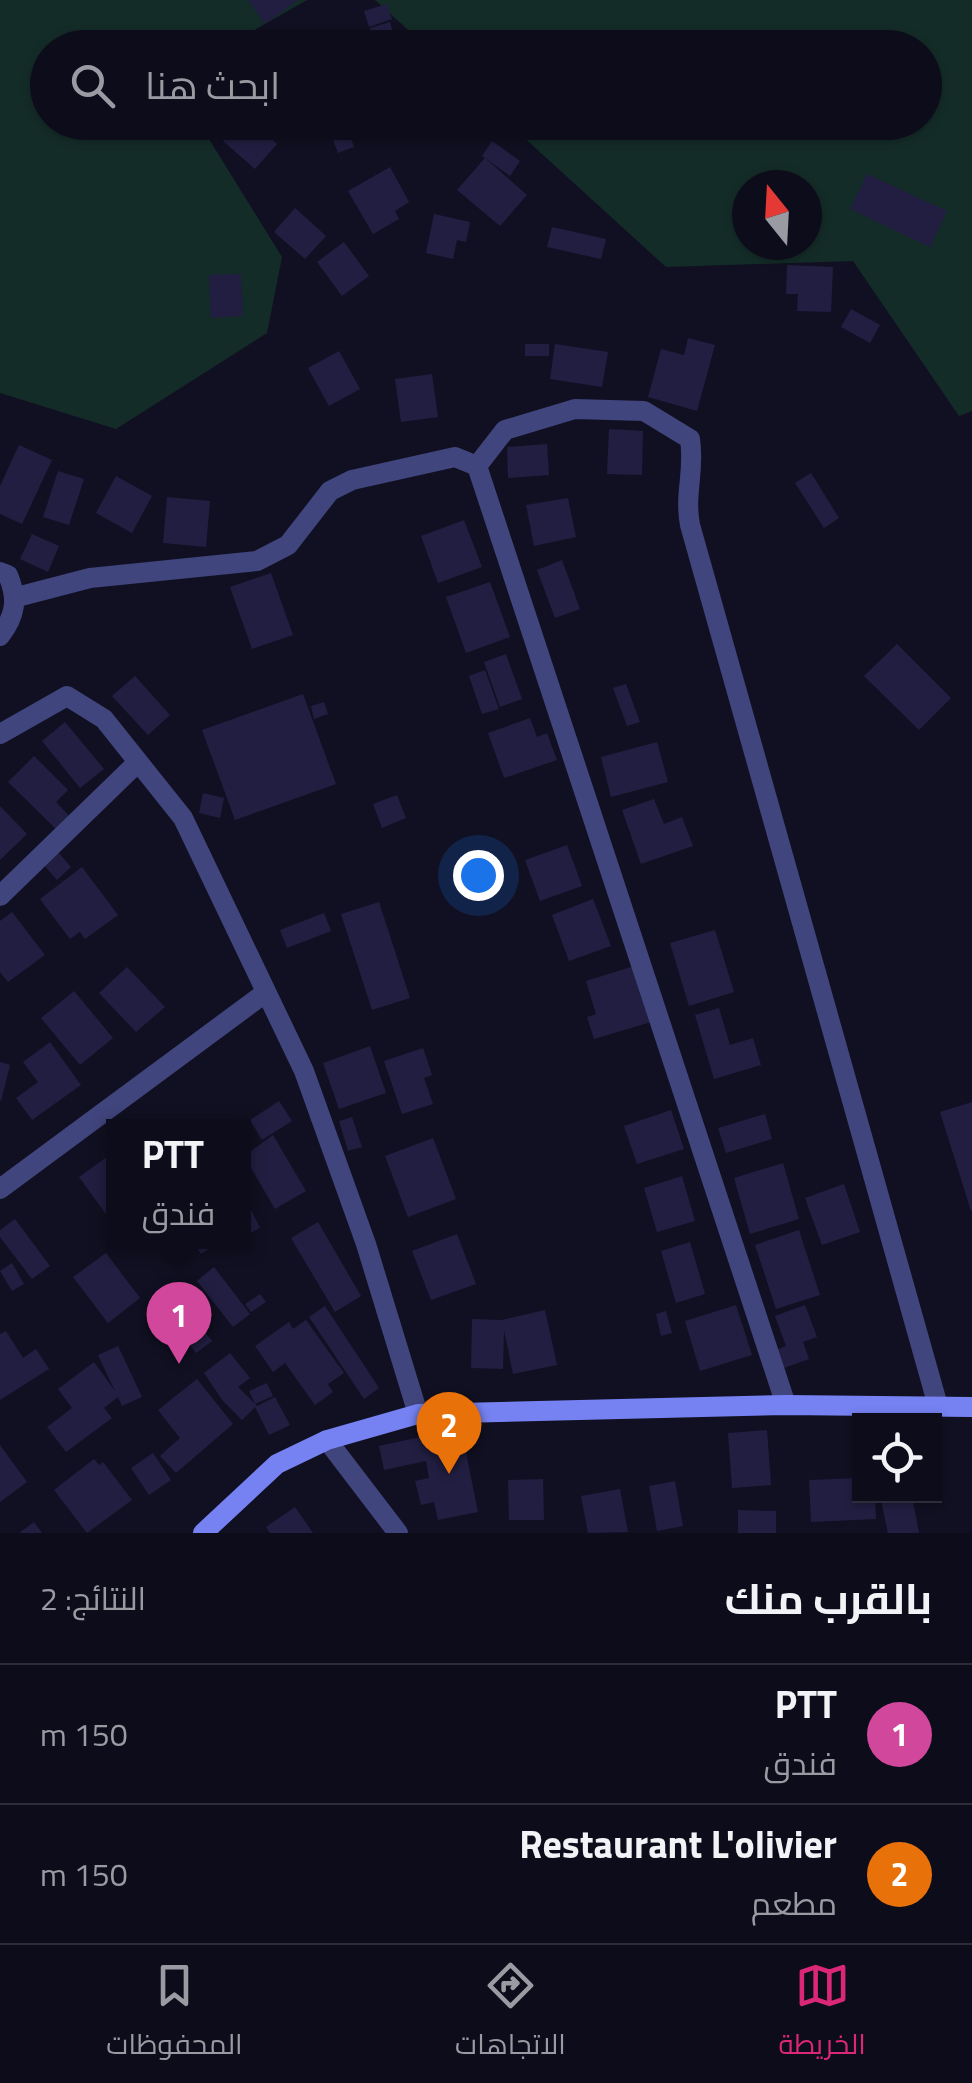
<!DOCTYPE html>
<html lang="ar">
<meta charset="utf-8">
<style>
body{margin:0;font-family:"Titillium Web",Cairo,sans-serif;background:#1b1a27;color:#f1f3f6;direction:rtl}
.controls{position:absolute;right:30px;bottom:30px;display:grid;overflow:hidden;border-radius:0px;box-shadow:0 2px 8px #0004}
.controls button{width:90px;height:90px;display:grid;place-items:center;padding:0;border:0;border-bottom:2px solid #2d2c39;background:#0d0c1a;color:#f1f3f6;font:50px sans-serif}
.compass{position:absolute;left:732px;top:170px;width:90px;height:90px;border-radius:50%;background:#0d0c1a;box-shadow:0 2px 8px #0004;rotate:342deg}
.you{position:absolute;left:478px;top:875px;width:35px;height:35px;margin:-25px;border:8px solid #fff;border-radius:50%;background:#1a73e8;box-shadow:0 0 0 15px #1a73e833}
.badge{display:grid;place-items:center;width:65px;height:65px;border-radius:50%;background:#db2777;color:#fff;font-size:32px;font-weight:700}
.pin{position:absolute;translate:-50% -82px;filter:drop-shadow(0 2px 5px #0008)}
.pin::after{content:'';position:absolute;top:52px;width:35px;height:30px;background:inherit;clip-path:polygon(0 0,100% 0,50% 100%)}
.popup{position:absolute;left:106px;top:1119px;width:145px;height:130px;box-sizing:border-box;display:grid;place-content:center;border-radius:0px;background:#0d0c1a;filter:drop-shadow(0 2px 8px #0005);font-size:32px;white-space:nowrap;color:#9a9ba2}
.popup b{font-size:38px;color:#f1f3f6}
.popup::after{content:'';position:absolute;left:50%;top:100%;margin-left:-20px;border:20px solid transparent;border-top-color:#0d0c1a}
.list{margin:0;padding:0;list-style:none}
h2{display:flex;justify-content:space-between;align-items:center;height:130px;margin:0;padding:0 40px;font-size:42px}
h2 small{font-size:32px;font-weight:400;color:#9a9ba2}
.list li{display:grid;grid-template-columns:65px 1fr auto;gap:30px;align-items:center;box-sizing:border-box;height:140px;padding:0 40px;border-top:2px solid #2d2c39}
.list b{display:block;font-size:38px;white-space:nowrap}
.list p{margin:0;font-size:32px;white-space:nowrap;color:#9a9ba2}
.list em{font-size:32px;font-style:normal;color:#9a9ba2}
.icon{flex:none;width:55px;height:55px;fill:none;stroke:currentColor;stroke-width:2;stroke-linecap:round;stroke-linejoin:round}
.map{position:relative;flex:none;width:972px;height:1533px;overflow:hidden;direction:ltr}
.search{position:absolute;background:#0d0c1a;box-shadow:0 2px 8px #0004;left:30px;right:30px;top:30px;height:110px;display:flex;align-items:center;gap:25px;box-sizing:border-box;padding:0 35px;border-radius:55px;color:#9a9ba2;font-size:38px}
.sheet{height:410px;background:#0d0c1a}
nav{display:flex;justify-content:space-around;align-items:center;box-sizing:border-box;height:140px;border-top:2px solid #2d2c39;background:#0d0c1a;font-size:28px;color:#9a9ba2}
nav a{display:grid;justify-items:center;gap:5px}
nav .on{color:#db2777}
.map>svg:first-child{display:block}
.green{fill:#142c28;fill-rule:evenodd}
.building{fill:#211e41}
.lines{fill:none;stroke-linecap:round;stroke-linejoin:round}
.minor{stroke:#40457d;stroke-width:20}
.secondary{stroke:#7682f2;stroke-width:20}
</style>
<div class="map">
<svg width="972" height="1533" viewBox="0 0 972 1533">
<rect width="100%" height="100%" fill="#111022"/>
<g class="green">
<polygon points="0,0 307,0 256,29 244,47 48,48 48,122 199,123 282,257 267,333 116,429 0,393"/>
<path d="M375 0H972V411L959 416 853 261 666 267 508 123 924 122V48L427 47ZM747 185H807V245H747Z"/>
</g>
<g class="building">
<polygon points="248,0 298,0 265,24"/>
<polygon points="387,4 392,19 369,27 364,11"/>
<polygon points="390,22 397,48 376,48 370,28"/>
<polygon points="239,122 277,122 267,134 277,144 255,169 223,141"/>
<polygon points="345,122 354,147 338,153 327,124"/>
<polygon points="492,141 520,161 510,176 482,156"/>
<polygon points="485,158 527,195 500,226 457,190"/>
<polygon points="390,167 409,202 395,211 399,219 373,234 348,191"/>
<polygon points="867,174 947,211 930,247 850,209"/>
<polygon points="295,208 326,236 305,259 274,232"/>
<polygon points="434,214 470,222 466,242 457,240 453,259 426,253"/>
<polygon points="552,227 606,239 601,259 547,247"/>
<polygon points="344,242 369,276 342,296 317,262"/>
<polygon points="787,265 833,267 831,312 797,311 798,294 786,294"/>
<polygon points="241,274 243,316 211,318 209,275"/>
<polygon points="851,309 880,325 870,343 841,327"/>
<polygon points="688,338 715,345 697,411 648,397 661,349 684,355"/>
<rect x="525" y="344" width="24" height="12"/>
<polygon points="555,344 608,352 602,387 550,379"/>
<polygon points="339,351 360,389 329,406 308,368"/>
<polygon points="432,374 438,417 401,422 395,379"/>
<polygon points="609,429 643,431 642,475 607,474"/>
<polygon points="547,444 549,475 508,478 507,447"/>
<polygon points="19,445 52,460 22,524 0,514 0,486"/>
<polygon points="58,471 84,479 69,525 43,517"/>
<polygon points="811,473 839,518 824,528 795,483"/>
<polygon points="116,476 152,496 132,533 96,513"/>
<polygon points="167,497 210,501 206,547 163,543"/>
<polygon points="568,498 576,537 534,546 526,505"/>
<polygon points="464,520 482,567 438,583 421,536"/>
<polygon points="32,534 59,546 48,572 20,559"/>
<polygon points="562,560 580,609 555,618 537,570"/>
<polygon points="271,573 293,635 252,649 230,587"/>
<polygon points="490,582 510,637 466,653 446,597"/>
<polygon points="897,644 951,698 919,730 864,676"/>
<polygon points="506,654 522,699 500,707 484,662"/>
<polygon points="485,670 499,709 482,714 469,676"/>
<polygon points="135,676 170,715 148,735 112,696"/>
<polygon points="626,684 640,722 627,726 613,688"/>
<polygon points="303,694 336,784 235,820 202,730"/>
<polygon points="324,702 328,714 314,719 311,706"/>
<polygon points="530,718 537,737 547,733 557,760 504,778 488,733"/>
<polygon points="65,722 104,769 80,788 42,741"/>
<polygon points="657,742 668,782 611,797 601,757"/>
<polygon points="34,756 68,790 56,802 69,816 56,829 8,782"/>
<polygon points="203,793 224,798 220,818 199,813"/>
<polygon points="397,795 406,818 382,828 373,804"/>
<polygon points="654,799 664,824 682,817 693,846 641,864 622,810"/>
<polygon points="0,806 27,834 0,860"/>
<polygon points="567,845 582,886 540,901 525,860"/>
<polygon points="57,851 71,867 57,880 43,864"/>
<polygon points="82,867 118,915 85,939 80,932 70,939 40,899"/>
<polygon points="593,899 611,946 569,961 552,915"/>
<polygon points="379,902 410,998 372,1010 341,914"/>
<polygon points="12,912 45,955 8,982 0,972 0,921"/>
<polygon points="324,913 331,931 287,948 280,930"/>
<polygon points="715,930 734,992 689,1006 670,943"/>
<polygon points="634,966 651,1022 594,1039 587,1017 596,1014 586,981"/>
<polygon points="127,967 165,1007 136,1032 99,993"/>
<polygon points="74,991 113,1038 80,1065 41,1018"/>
<polygon points="719,1008 730,1045 753,1038 761,1065 714,1079 695,1015"/>
<polygon points="50,1042 81,1085 32,1120 16,1098 38,1082 23,1062"/>
<polygon points="370,1046 386,1093 339,1109 323,1063"/>
<polygon points="423,1048 432,1075 424,1078 433,1104 402,1114 384,1061"/>
<polygon points="0,1062 10,1065 1,1101 0,1100"/>
<polygon points="279,1101 292,1121 262,1140 250,1120"/>
<polygon points="972,1102 972,1211 971,1211 940,1112"/>
<polygon points="671,1110 684,1149 637,1164 624,1126"/>
<polygon points="765,1114 772,1139 726,1153 718,1128"/>
<polygon points="352,1117 362,1147 348,1151 339,1121"/>
<polygon points="273,1135 306,1191 275,1209 244,1156"/>
<polygon points="433,1138 456,1199 408,1217 385,1156"/>
<polygon points="111,1154 114,1213 108,1217 79,1177"/>
<polygon points="783,1163 799,1219 750,1234 734,1178"/>
<polygon points="682,1176 695,1221 657,1232 644,1188"/>
<polygon points="844,1184 860,1232 822,1245 805,1198"/>
<polygon points="244,1196 260,1228 244,1236"/>
<polygon points="15,1219 50,1266 32,1279 0,1237 0,1230"/>
<polygon points="318,1222 361,1296 335,1312 291,1238"/>
<polygon points="799,1230 820,1295 776,1309 755,1245"/>
<polygon points="457,1234 476,1284 431,1300 412,1251"/>
<polygon points="193,1242 219,1242 201,1254"/>
<polygon points="690,1242 705,1294 676,1303 661,1251"/>
<polygon points="106,1253 140,1298 108,1323 73,1277"/>
<polygon points="12,1263 24,1284 12,1291 0,1271"/>
<polygon points="214,1267 250,1314 233,1327 197,1281"/>
<polygon points="187,1288 206,1311 195,1320 212,1341 196,1353 161,1309"/>
<polygon points="260,1294 266,1302 251,1312 245,1304"/>
<polygon points="736,1305 752,1355 700,1371 685,1321"/>
<polygon points="805,1305 817,1337 803,1342 809,1359 781,1369 774,1351 786,1346 775,1316"/>
<polygon points="325,1306 379,1388 364,1399 309,1317"/>
<polygon points="545,1310 557,1365 513,1374 504,1330 503,1369 471,1368 472,1319 502,1320"/>
<polygon points="666,1311 672,1333 661,1336 656,1314"/>
<polygon points="306,1320 344,1373 328,1384 333,1392 315,1405 285,1363 273,1372 255,1346 289,1322 293,1329"/>
<polygon points="6,1331 23,1358 36,1349 49,1369 0,1400 0,1334"/>
<polygon points="118,1346 142,1397 122,1406 118,1397 104,1408 112,1418 66,1452 47,1427 72,1408 58,1389 94,1362 115,1391 98,1355"/>
<polygon points="230,1353 250,1378 238,1387 257,1406 275,1397 290,1425 269,1435 255,1407 242,1420 223,1401 204,1373"/>
<polygon points="197,1379 233,1424 176,1473 160,1456 180,1438 158,1410"/>
<polygon points="267,1383 273,1396 255,1404 249,1391"/>
<polygon points="461,1428 478,1512 438,1520 434,1502 421,1505 415,1481 429,1478 426,1461 384,1470 379,1446"/>
<polygon points="767,1430 771,1485 732,1488 728,1433"/>
<polygon points="853,1435 860,1435 860,1474 855,1474"/>
<polygon points="0,1445 27,1482 0,1502"/>
<polygon points="153,1453 171,1480 149,1495 131,1468"/>
<polygon points="94,1459 99,1465 103,1462 132,1500 87,1533 54,1490"/>
<polygon points="860,1478 860,1496 875,1496 876,1519 811,1522 809,1480"/>
<polygon points="543,1479 544,1520 509,1520 508,1480"/>
<polygon points="675,1481 683,1526 657,1531 649,1486"/>
<polygon points="620,1489 628,1532 588,1533 581,1496"/>
<polygon points="880,1496 912,1496 919,1533 888,1533"/>
<polygon points="295,1507 313,1533 270,1533 266,1527"/>
<polygon points="738,1510 776,1511 776,1533 738,1533"/>
<polygon points="34,1522 42,1533 19,1533"/>
</g>
<g class="lines">
<g class="minor">
<path d="M477 466 505 430 575 409 644 411 690 439C695 472 684 493 690 525L938 1406"/>
<path d="M0 572 8 575C18 599 16 615 0 636"/>
<polyline points="17,597 90,578 257,561 288,545 330,491 352,480 455,457 477,466 786,1405"/>
<polyline points="0,734 67,696 104,719 183,818 304,1071 366,1244 418,1414"/>
<polyline points="0,896 137,763"/>
<polyline points="0,1189 265,993"/>
<polyline points="327,1440 398,1533"/>
</g>
<polyline class="secondary" points="203,1533 277,1464 327,1440 418,1414 786,1405 972,1407"/>
</g>
</svg>
<div class="controls">
<button><svg class="icon" aria-label="locate" viewBox="0 0 24 24"><circle cx="12" cy="12" r="6"/><path d="M12 2v4M12 18v4M2 12h4M18 12h4"/></svg></button>
</div>
<svg class="compass" viewBox="-18 -18 36 36"><path d="M0-13l5 13h-10z" fill="#e53935"/><path d="M0 13l5-13h-10z" fill="#9a9ba2"/></svg>
<div class="you"></div>
<div class="pin badge" style="left:179px;top:1364px;background:#d1479c">1</div>
<div class="popup"><b>PTT</b>فندق</div>
<div class="pin badge" style="left:449px;top:1474px;background:#e8710a">2</div>
<div class="search"><svg class="icon" aria-label="search" viewBox="0 0 24 24"><circle cx="10" cy="10" r="6"/><path d="M15 15l6 6"/></svg>ابحث هنا</div>
</div>
<section class="sheet">
<h2>بالقرب منك<small>النتائج: 2</small></h2>
<ul class="list">
<li><span class="badge" style="background:#d1479c">1</span><div><b>PTT</b><p>فندق</p></div><em>150 m</em></li>
<li><span class="badge" style="background:#e8710a">2</span><div><b>Restaurant L'olivier</b><p>مطعم</p></div><em>150 m</em></li>
</ul>
</section>
<nav>
<a class="on"><svg class="icon" aria-label="map" viewBox="0 0 24 24"><path d="M3 6l6-2 6 2 6-2v14l-6 2-6-2-6 2zM9 4v14M15 6v14"/></svg>الخريطة</a>
<a><svg class="icon" aria-label="directions" viewBox="0 0 24 24"><path d="M12 3l9 9-9 9-9-9zM9 14v-3h6M13 9l2 2-2 2"/></svg>الاتجاهات</a>
<a><svg class="icon" aria-label="saved" viewBox="0 0 24 24"><path d="M7 4h10v16l-5-4-5 4z"/></svg>المحفوظات</a>
</nav>
